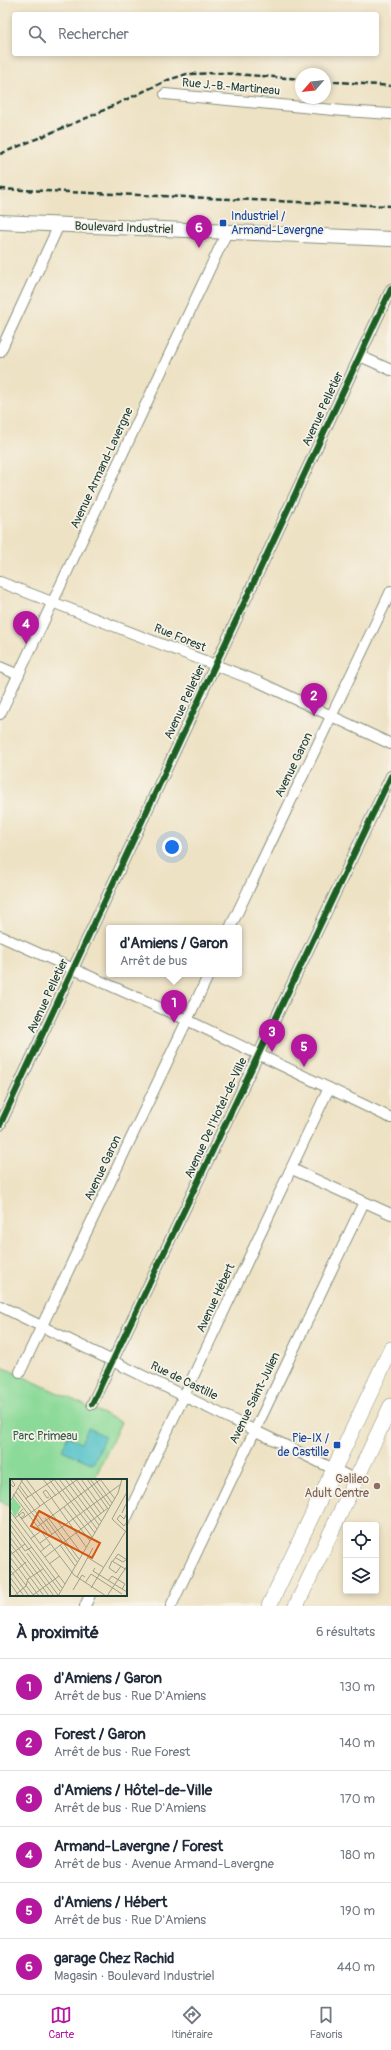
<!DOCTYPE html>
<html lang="fr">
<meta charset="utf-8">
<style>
body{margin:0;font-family:Pangolin,sans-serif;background:#f2f2f3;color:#1f2937}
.controls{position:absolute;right:12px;bottom:12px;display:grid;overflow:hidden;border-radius:4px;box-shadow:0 2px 6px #0003}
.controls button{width:36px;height:36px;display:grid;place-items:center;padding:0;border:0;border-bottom:1px solid #e0e1e3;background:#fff;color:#1f2937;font:20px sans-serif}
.compass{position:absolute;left:295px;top:68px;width:36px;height:36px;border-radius:50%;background:#fff;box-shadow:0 2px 6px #0003;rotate:242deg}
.you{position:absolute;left:172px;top:847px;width:14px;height:14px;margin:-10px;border:3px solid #fff;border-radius:50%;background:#1a73e8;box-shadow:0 0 0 6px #1a73e833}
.badge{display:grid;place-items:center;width:26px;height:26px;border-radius:50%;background:#b5179e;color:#fff;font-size:13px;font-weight:700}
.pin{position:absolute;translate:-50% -33px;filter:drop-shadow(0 1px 2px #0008)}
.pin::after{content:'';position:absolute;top:21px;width:14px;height:12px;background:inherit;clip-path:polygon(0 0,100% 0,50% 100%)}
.popup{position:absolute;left:106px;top:925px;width:136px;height:52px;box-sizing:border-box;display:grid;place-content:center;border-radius:4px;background:#fff;filter:drop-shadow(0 1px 3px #0005);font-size:13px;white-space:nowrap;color:#747a83}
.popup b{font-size:15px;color:#1f2937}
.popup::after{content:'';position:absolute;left:50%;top:100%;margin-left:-8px;border:8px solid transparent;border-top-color:#fff}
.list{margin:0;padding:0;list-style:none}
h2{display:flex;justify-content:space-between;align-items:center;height:52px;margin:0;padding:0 16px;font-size:17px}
h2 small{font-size:13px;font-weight:400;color:#747a83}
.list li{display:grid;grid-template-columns:26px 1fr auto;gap:12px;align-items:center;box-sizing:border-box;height:56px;padding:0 16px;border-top:1px solid #e0e1e3}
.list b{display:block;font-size:15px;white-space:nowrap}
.list p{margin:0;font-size:13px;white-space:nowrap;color:#747a83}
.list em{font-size:13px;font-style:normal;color:#747a83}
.icon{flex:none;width:22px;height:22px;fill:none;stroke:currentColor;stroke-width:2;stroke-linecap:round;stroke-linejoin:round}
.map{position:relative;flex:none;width:391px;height:1606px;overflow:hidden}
.search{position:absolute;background:#fff;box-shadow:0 2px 6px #0003;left:12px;right:12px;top:12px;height:44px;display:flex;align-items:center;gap:10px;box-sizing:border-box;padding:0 14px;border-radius:4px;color:#747a83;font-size:15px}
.sheet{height:388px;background:#fff}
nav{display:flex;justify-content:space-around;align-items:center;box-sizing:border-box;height:56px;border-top:1px solid #e0e1e3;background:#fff;font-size:11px;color:#747a83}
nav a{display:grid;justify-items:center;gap:2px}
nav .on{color:#b5179e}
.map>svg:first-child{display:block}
.green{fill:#8cda99;stroke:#568c66}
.water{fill:#54c2c9;stroke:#3a807e}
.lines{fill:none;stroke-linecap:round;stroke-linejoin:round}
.street-casing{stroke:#86907c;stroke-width:12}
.secondary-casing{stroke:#86907c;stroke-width:16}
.primary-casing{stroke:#86907c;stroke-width:16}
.street{stroke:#fff;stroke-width:10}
.secondary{stroke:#fff;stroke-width:14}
.primary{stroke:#fff;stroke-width:15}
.rail{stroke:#1f3d34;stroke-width:2.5;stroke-dasharray:6 3;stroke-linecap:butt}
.cycleway-casing{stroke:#f7f3e8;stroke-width:8}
.cycleway{stroke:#1b5e20;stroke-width:6}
.transit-dot{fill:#1a4fb4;stroke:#f7f3e8;stroke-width:1.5}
.education-dot{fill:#8d6e63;stroke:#f7f3e8;stroke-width:1.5}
.labels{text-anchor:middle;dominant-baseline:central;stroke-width:3.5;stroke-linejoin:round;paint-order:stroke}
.street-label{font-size:12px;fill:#1f3d34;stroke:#f7f3e8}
.transit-label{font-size:12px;fill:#164399;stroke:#f7f3e8;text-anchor:start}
.park-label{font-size:12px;fill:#355c48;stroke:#f7f3e8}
.education-label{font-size:12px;fill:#785e54;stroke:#f7f3e8;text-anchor:end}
.inset-road{fill:none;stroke:#9ba08a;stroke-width:1}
.view{fill:#d45610;fill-opacity:0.15;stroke:#d45610;stroke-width:2}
.inset-edge{fill:none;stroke:#1f3d34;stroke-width:2}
</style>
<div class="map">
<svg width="391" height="1606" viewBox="0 0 391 1606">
<rect width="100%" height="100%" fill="#f7f3e8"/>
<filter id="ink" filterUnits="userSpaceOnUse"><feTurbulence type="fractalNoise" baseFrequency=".025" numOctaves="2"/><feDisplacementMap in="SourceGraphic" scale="8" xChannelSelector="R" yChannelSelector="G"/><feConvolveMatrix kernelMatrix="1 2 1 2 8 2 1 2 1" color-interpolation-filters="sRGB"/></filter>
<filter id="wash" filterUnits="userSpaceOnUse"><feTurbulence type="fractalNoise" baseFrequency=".012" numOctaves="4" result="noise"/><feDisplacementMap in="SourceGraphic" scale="16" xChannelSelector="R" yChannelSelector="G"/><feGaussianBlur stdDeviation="0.9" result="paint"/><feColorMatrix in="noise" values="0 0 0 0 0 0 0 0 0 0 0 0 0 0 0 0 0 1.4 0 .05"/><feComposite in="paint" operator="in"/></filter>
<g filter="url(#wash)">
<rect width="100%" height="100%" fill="#eee2c4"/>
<polygon class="green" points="0,1366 121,1422 94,1480 11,1480 11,1507 0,1502"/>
<polygon class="water" points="88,1428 105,1436 93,1464 62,1450 68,1436 81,1443"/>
</g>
<g filter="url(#ink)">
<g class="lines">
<g class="street-casing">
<g id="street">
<polyline points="165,94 344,111 391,114"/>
<polyline points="0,352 59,225"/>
<polyline points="360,356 391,370"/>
<polyline points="0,582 259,682 391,744"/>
<polyline points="0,667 19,675"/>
<polyline points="0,714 227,232"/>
<polyline points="230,928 391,591"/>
<polyline points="0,936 187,1020 391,1118"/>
<polyline points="0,1125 391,289"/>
<polyline points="292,1169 391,1214"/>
<polyline points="0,1306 356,1480"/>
<polyline points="20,1372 209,974"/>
<polyline points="92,1404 391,776"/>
<polyline points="126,1519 329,1088"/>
<polyline points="85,1606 90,1595"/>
<polyline points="171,1606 364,1202"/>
</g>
</g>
<g class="secondary-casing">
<polyline id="secondary" points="0,222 391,239"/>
</g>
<g class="primary-casing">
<g id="primary">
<polyline points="269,1606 391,1349"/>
<polyline points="296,1606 391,1406"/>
</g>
</g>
<use href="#street" class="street"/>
<use href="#secondary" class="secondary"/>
<use href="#primary" class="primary"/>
<g class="rail">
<polyline points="325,81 391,86"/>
<polyline points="0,154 89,117 168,80 187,74 221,73 301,79"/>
<polyline points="0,189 391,206"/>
</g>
<g class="cycleway-casing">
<g id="cycleway">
<polyline points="0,1125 391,289"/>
<polyline points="92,1404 391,776"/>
</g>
</g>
<use href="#cycleway" class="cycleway"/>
</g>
</g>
<g class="transit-dot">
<rect x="219" y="219" width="8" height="8" rx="2"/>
<rect x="333" y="1441" width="8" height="8" rx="2"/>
</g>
<circle class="education-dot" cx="377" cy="1486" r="4"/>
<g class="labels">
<g class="street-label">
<text transform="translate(231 87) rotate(5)">Rue J.-B.-Martineau</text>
<text transform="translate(124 228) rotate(2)">Boulevard Industriel</text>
<text transform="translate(323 409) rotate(-65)">Avenue Pelletier</text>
<text transform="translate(102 468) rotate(-65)">Avenue Armand-Lavergne</text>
<text transform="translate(180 638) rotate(22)">Rue Forest</text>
<text transform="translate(185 702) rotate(-65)">Avenue Pelletier</text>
<text transform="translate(294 765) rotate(-64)">Avenue Garon</text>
<text transform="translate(48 996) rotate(-65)">Avenue Pelletier</text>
<text transform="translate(216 1118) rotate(-65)">Avenue De l'Hotel-de-Ville</text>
<text transform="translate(103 1168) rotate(-65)">Avenue Garon</text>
<text transform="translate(216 1298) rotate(-65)">Avenue Hébert</text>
<text transform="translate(184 1381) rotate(26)">Rue de Castille</text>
<text transform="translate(255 1398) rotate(-64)">Avenue Saint-Julien</text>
</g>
<g class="transit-label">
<text x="231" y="216">Industriel /<tspan x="231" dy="14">Armand-Lavergne</tspan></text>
<text x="329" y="1438" text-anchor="end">Pie-IX /<tspan x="329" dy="14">de Castille</tspan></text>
</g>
<g class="park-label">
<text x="45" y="1436">Parc Primeau</text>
</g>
<g class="education-label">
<text x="369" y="1479">Galileo<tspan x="369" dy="14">Adult Centre</tspan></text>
</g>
</g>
<g transform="translate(10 1479)">
<rect width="117" height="117" fill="#eee2c4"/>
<path d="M3 18 11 28 5 38 0 28Z" fill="#8cda99"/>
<path class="inset-road" d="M10 0 30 27M16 0 72 75M33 0 46 17M39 0 82 58M44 0 85 54M49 0 87 50M55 0 89 46M60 0 91 42M66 0 91 35M71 0 94 32M77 0 98 30M80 0 100 27M85 0 102 24M90 0 105 20M0 4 3 8 5 6 1 0M10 7 18 18M8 9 42 55M6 13 37 54M3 15 64 96 96 117M39 18 37 19 33 13 36 11 76 68M15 20 45 0M0 23 13 0M54 28 80 62M13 30 8 35 34 70M0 32 55 105M112 34 117 23M117 34 114 40 110 36 107 40 114 47 117 43M37 37 69 80M0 39 52 109M5 39 13 33 15 36 11 39M35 39 67 83M12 40 68 0M0 45 50 112M27 48 91 0M0 51 15 72 22 68M115 52 102 40 117 13M0 58 44 117M20 60 31 52M0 64 39 117M30 64 111 5M50 66 65 87M0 71 34 117M30 73 40 65M17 74 48 116M0 76 15 65M0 78 29 117M35 78 98 29M77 78 93 88M106 79 113 83 117 80M102 82 99 89 106 94 111 87M102 82 117 91M103 82 108 75 117 81M0 85 24 117M39 85 50 77M85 89 83 92 117 113M0 91 19 117M0 97 16 83M0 98 14 117M67 98 83 69M98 102 102 97 112 103 115 105 112 110M0 104 9 117M75 104 81 95 112 115M81 109 117 50M63 111 72 96 75 98M23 116 49 97M4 117 16 107 18 100 33 90M48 117 108 14 112 0M97 117 117 87"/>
<path class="view" d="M29 32 90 64 82 79 21 47Z"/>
<rect width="117" height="117" class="inset-edge"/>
</g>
</svg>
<div class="controls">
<button><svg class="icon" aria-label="locate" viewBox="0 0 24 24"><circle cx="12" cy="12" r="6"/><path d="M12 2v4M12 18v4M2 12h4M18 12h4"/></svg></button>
<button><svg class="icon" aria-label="layers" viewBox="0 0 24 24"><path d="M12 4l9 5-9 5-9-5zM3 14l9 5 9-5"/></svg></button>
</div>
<svg class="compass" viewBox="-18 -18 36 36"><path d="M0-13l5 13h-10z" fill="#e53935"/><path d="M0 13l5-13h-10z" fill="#747a83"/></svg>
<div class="you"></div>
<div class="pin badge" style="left:174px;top:1023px">1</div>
<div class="popup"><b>d'Amiens / Garon</b>Arrêt de bus</div>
<div class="pin badge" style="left:314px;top:716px">2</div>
<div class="pin badge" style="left:272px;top:1052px">3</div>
<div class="pin badge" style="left:26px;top:644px">4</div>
<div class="pin badge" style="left:304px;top:1067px">5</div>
<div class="pin badge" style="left:199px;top:248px">6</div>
<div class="search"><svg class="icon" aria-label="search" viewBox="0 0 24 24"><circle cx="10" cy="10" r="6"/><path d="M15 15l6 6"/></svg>Rechercher</div>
</div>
<section class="sheet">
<h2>À proximité<small>6 résultats</small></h2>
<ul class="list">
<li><span class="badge">1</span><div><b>d'Amiens / Garon</b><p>Arrêt de bus · Rue D'Amiens</p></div><em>130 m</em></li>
<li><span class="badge">2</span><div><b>Forest / Garon</b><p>Arrêt de bus · Rue Forest</p></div><em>140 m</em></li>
<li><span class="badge">3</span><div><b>d'Amiens / Hôtel-de-Ville</b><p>Arrêt de bus · Rue D'Amiens</p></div><em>170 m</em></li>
<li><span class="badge">4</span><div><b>Armand-Lavergne / Forest</b><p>Arrêt de bus · Avenue Armand-Lavergne</p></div><em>180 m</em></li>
<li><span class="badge">5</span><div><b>d'Amiens / Hébert</b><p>Arrêt de bus · Rue D'Amiens</p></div><em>190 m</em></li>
<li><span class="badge">6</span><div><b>garage Chez Rachid</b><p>Magasin · Boulevard Industriel</p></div><em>440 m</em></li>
</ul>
</section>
<nav>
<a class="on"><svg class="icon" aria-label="map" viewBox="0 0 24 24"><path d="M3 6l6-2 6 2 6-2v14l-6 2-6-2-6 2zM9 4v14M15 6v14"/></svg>Carte</a>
<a><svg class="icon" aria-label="directions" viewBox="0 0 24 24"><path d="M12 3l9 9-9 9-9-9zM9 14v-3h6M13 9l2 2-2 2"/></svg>Itinéraire</a>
<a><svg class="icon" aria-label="saved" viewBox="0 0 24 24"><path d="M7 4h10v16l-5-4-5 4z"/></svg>Favoris</a>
</nav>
